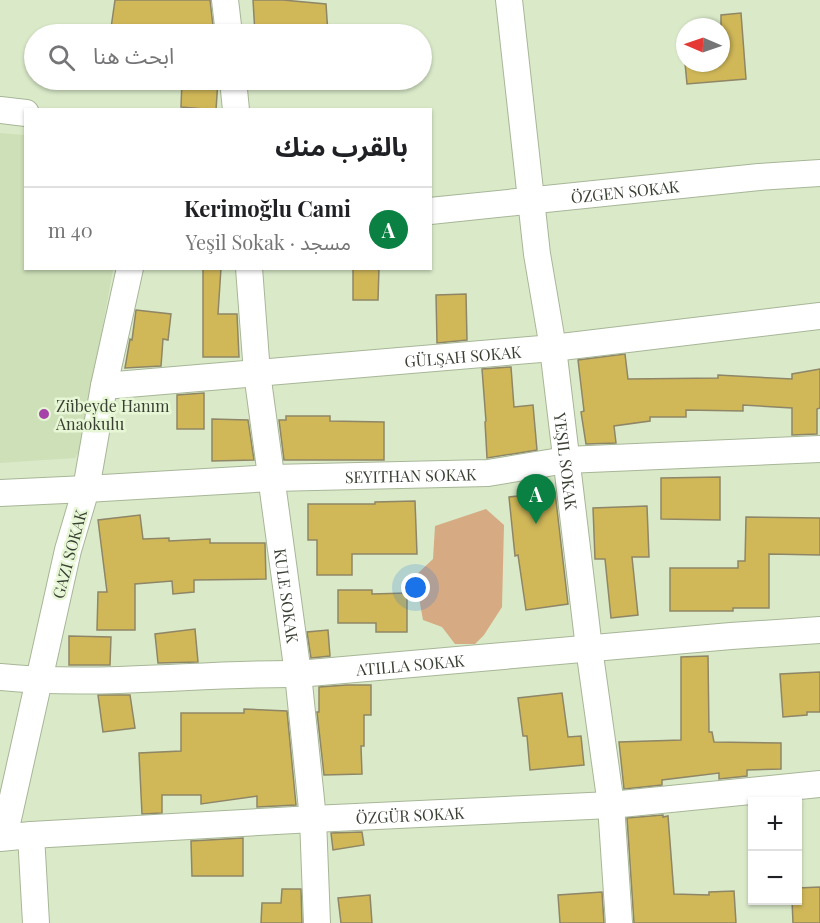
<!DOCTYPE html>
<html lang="ar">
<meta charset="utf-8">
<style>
body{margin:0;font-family:"Playfair Display","Noto Sans Arabic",serif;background:#f6f6f6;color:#202124;direction:rtl}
.controls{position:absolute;right:18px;bottom:18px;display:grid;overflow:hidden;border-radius:0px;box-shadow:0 2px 4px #0004}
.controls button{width:54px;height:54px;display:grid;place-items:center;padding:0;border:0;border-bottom:2px solid #e0e0e0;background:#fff;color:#202124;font:30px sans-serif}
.compass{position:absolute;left:676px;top:18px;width:54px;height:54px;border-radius:50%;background:#fff;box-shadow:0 2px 4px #0004;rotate:272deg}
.you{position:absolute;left:416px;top:588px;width:21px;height:21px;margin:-15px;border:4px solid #fff;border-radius:50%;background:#1a73e8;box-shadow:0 0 0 9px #1a73e833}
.badge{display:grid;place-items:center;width:39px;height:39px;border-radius:50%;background:#0b8043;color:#fff;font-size:20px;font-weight:700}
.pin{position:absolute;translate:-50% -50px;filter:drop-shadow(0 2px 3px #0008)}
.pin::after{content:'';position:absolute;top:32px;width:21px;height:18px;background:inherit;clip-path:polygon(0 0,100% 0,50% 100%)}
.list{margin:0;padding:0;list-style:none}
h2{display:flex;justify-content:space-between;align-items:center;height:78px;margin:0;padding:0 24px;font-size:26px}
h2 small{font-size:20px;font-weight:400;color:#757577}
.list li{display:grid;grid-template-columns:39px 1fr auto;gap:18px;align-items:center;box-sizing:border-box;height:84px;padding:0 24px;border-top:2px solid #e0e0e0}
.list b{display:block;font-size:22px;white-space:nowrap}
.list p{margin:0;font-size:20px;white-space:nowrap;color:#757577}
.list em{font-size:20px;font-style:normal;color:#757577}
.icon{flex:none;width:33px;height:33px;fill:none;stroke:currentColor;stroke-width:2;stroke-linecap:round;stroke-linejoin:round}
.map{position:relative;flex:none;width:820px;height:923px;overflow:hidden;direction:ltr}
.search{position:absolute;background:#fff;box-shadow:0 2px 4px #0004;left:24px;top:24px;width:408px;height:66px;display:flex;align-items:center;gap:15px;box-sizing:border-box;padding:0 21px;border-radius:33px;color:#757577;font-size:22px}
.panel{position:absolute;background:#fff;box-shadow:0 2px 4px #0004;left:24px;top:108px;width:408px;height:162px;border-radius:0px;direction:rtl}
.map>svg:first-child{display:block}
.built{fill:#cde0b8}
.green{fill:#d6aa82}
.building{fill:#d0b859;stroke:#8e8666;stroke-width:1.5}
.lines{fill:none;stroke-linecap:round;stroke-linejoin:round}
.street-casing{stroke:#a7b697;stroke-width:28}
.street{stroke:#fff;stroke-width:26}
.poi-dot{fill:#a643a9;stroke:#e7f7d6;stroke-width:2}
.labels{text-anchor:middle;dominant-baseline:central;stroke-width:5;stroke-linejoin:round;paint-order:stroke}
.street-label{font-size:16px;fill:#393f33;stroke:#e7f7d6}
.poi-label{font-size:16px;fill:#393f33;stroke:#e7f7d6;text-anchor:start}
</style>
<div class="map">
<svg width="820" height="923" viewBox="0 0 820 923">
<rect width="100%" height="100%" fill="#daeac9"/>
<polygon class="built" points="0,133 25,135 26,268 113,269 92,387 86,441 75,458 0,463"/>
<polygon class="green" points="486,509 504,525 502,607 484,635 475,644 455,644 442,627 423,620 415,576 433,559 435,526"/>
<g class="building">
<polygon points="115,0 210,0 214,34 178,34 178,32 140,27 139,32 111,28"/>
<polygon points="253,0 283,0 326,4 328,34 255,34"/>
<polygon points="741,13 746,79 687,84 685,63 721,63 721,15"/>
<polygon points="182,80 218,80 216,110 181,107"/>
<polygon points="203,268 221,268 218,314 237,314 239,357 203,357"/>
<polygon points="353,268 379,268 378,300 353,300"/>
<polygon points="466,294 467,340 437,343 436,295"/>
<polygon points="136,310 171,314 168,340 163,339 161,366 125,368 130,339 132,340"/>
<polygon points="625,354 628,379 718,378 718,375 792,379 792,374 820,369 820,408 817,409 817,434 792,435 792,408 743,405 743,411 686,410 686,417 650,417 650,421 614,426 616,443 586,444 581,412 584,411 578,360"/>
<polygon points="511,367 514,407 533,405 537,450 487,458 485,422 486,421 482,369"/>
<polygon points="204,393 204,429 177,429 177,395"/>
<polygon points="286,416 330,416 330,421 384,422 384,460 284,460 279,420 286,420"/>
<polygon points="212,419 248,420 254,460 212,461"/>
<polygon points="720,477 720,520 661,519 661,478"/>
<polygon points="555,492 568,604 526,610 518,555 515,556 509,497"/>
<polygon points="415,501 417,554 352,554 352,575 317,575 317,540 308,540 308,504 375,504 375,502"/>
<polygon points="647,506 649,557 632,557 638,615 611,618 605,559 595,559 593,508"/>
<polygon points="140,515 143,539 169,538 169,541 210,539 210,543 265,543 266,579 194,580 194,592 173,594 172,581 135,584 135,630 97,630 98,592 107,592 98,520"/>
<polygon points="746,517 820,518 820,555 769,554 769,608 733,608 733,611 670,611 670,568 738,568 738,561 745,561"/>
<polygon points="338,590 372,590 372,594 407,593 407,632 376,632 376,623 338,623"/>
<polygon points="195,629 198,662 158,663 155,634"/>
<polygon points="328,630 330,656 311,658 307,632"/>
<polygon points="69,636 111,637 110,665 69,665"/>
<polygon points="708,656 709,732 712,732 714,742 781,743 781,769 747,770 747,776 719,779 719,773 662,780 662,785 624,789 619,742 681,740 681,657"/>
<polygon points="820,672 820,712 807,712 807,715 783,717 780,674"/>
<polygon points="347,685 371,685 371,715 364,715 364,746 361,746 362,774 324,775 317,712 319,712 319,687"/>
<polygon points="562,693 568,737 581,736 584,765 530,770 527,736 523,736 518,698"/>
<polygon points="98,695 130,695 135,728 103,732"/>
<polygon points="244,709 287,711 296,805 257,807 257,796 201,804 201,795 162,795 162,813 142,814 139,753 181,751 181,713 244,713"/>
<polygon points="663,815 663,817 668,816 674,894 709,895 709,892 734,891 736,923 634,923 627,818"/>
<polygon points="362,832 364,845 333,850 331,833"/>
<polygon points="243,838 243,876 192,876 191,841"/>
<polygon points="820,887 820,923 793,923 792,900 798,900 798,888"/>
<polygon points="282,889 301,889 302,923 261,923 262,903 281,903"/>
<polygon points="602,892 604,923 560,923 558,895"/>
<polygon points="370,895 372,923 341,923 338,898"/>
</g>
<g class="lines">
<g class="street-casing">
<g id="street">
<polyline points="225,0 229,34"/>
<path id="s1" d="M509 0 537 254 553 348 589 648 611 805 619 923"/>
<polyline points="233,80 236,110"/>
<polyline points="0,110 26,113"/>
<path id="s2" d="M430 211 759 177 820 173"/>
<path id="s3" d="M130 268 104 386 86 489 68 550 8 819 0 838 31 835 313 819 611 805 820 784"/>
<path id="s4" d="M249 268 257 373 298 674 313 819 317 923"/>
<path id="s5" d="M104 386 553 348 820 316"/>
<path id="s6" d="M0 493 86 489 272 478 488 473 566 460 820 449"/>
<path id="s7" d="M0 677C99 687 199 673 298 674L731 636 820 630"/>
<polyline points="31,835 36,923"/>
</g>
</g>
<use href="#street" class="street"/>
</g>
<circle class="poi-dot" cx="44" cy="414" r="6"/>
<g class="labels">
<g class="street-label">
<text stroke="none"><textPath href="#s2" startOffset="196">ÖZGEN SOKAK</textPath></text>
<text stroke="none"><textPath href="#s5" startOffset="360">GÜLŞAH SOKAK</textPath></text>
<text stroke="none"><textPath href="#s1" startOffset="465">YEŞIL SOKAK</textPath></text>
<text stroke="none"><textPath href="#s6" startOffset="411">SEYITHAN SOKAK</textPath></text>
<text transform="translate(69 554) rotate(-75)">GAZI SOKAK</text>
<text stroke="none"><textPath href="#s4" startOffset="330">KULE SOKAK</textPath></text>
<text stroke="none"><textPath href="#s7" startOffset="411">ATILLA SOKAK</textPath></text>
<text stroke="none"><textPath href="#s3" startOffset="996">ÖZGÜR SOKAK</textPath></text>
</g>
<g class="poi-label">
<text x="56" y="405">Zübeyde Hanım<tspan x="56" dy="18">Anaokulu</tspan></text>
</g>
</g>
</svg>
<div class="controls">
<button>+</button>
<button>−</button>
</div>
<svg class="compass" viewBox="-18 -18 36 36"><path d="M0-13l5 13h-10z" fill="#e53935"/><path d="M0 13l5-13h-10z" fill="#757577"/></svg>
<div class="you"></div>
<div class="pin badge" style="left:536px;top:524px">A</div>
<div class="search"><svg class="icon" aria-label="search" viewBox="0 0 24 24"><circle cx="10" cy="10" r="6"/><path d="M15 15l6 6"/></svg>ابحث هنا</div>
<section class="panel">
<h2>بالقرب منك<small></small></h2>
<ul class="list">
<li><span class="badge">A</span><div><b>Kerimoğlu Cami</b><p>مسجد · Yeşil Sokak</p></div><em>40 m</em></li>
</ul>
</section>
</div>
